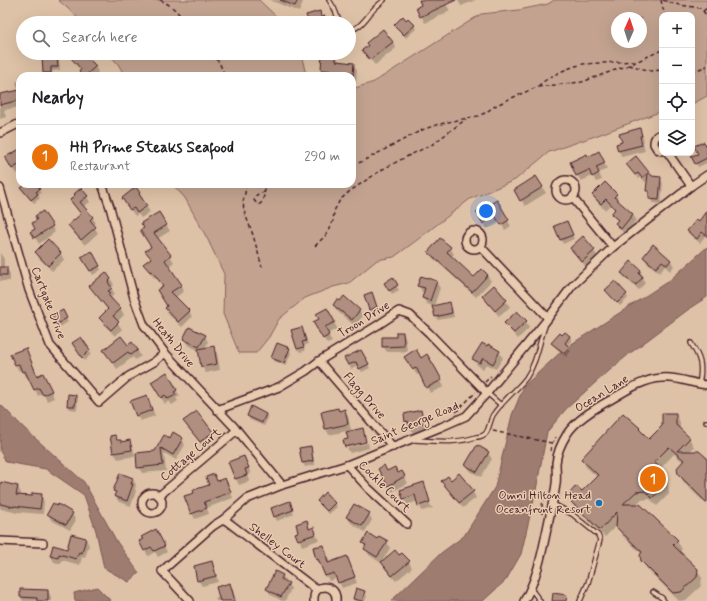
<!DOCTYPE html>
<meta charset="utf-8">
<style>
body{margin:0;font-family:Mynerve,sans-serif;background:#f6f6f6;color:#202124}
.controls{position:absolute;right:12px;top:12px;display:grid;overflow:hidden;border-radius:8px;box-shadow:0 4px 16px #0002}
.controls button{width:36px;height:36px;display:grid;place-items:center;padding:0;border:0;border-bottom:1px solid #e0e0e0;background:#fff;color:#202124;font:20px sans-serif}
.compass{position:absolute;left:611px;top:12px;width:36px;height:36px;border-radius:50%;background:#fff;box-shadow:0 4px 16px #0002;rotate:3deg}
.you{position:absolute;left:486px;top:211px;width:14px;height:14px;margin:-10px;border:3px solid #fff;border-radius:50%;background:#1a73e8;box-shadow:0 0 0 6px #1a73e833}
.badge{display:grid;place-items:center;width:26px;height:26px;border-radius:50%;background:#d93025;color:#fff;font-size:13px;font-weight:700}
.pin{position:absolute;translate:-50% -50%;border:2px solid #fff;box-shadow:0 1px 4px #0006}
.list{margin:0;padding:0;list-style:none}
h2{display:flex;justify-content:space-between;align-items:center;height:52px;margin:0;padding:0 16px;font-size:17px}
h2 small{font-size:13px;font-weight:400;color:#757577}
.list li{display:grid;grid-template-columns:26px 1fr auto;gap:12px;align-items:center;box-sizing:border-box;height:64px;padding:0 16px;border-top:1px solid #e0e0e0}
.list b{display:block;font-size:15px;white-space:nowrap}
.list p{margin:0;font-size:13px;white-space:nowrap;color:#757577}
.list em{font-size:13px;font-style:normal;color:#757577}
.icon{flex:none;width:22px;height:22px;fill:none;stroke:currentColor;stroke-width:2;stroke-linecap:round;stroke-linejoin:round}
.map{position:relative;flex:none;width:707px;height:601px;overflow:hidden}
.search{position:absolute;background:#fff;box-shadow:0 4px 16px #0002;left:16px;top:16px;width:340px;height:44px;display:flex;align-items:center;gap:10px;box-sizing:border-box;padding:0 14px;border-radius:22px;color:#757577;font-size:15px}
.panel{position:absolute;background:#fff;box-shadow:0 4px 16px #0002;left:16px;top:72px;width:340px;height:116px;border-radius:12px}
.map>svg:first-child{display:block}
.green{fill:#c3a390;stroke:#86615e;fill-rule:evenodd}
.water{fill:#9e7b70;stroke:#7c5654}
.shadow{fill:#0003}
.building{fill:#b08f80;stroke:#4a1f2b}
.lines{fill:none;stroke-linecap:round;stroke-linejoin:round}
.lane-casing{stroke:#4a1f2b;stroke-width:6}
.street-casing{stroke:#4a1f2b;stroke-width:10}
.path{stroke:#4a1f2b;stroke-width:1.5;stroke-dasharray:4 3;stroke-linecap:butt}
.lane{stroke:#e8ccaf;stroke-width:3.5}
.street{stroke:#e8ccaf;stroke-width:7}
.poi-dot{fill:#1f6fb2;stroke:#e8ccaf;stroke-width:1.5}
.labels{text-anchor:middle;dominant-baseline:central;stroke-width:3;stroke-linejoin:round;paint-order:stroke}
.street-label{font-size:12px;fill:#4a1f2b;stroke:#e8ccaf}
.poi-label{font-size:12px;fill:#4a1f2b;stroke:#e8ccaf;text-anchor:end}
</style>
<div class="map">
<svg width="707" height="601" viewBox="0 0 707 601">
<rect width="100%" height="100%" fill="#dec2a7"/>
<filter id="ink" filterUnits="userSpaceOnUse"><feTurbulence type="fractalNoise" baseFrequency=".025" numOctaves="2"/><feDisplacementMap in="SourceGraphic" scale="8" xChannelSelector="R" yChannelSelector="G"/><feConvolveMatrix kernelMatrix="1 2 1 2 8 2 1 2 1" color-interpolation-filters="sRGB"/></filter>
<g filter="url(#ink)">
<g class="green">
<polygon points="58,0 259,0 283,23 82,23 72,12"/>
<path d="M554 0H707V96L692 104V15H662V111L598 135 549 152 515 180 470 199 417 240 394 257 377 260 349 283 333 287 305 298 279 319 269 337 256 353H239L223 314 224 274 208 240 185 198 172 184H352V89L374 82 481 14 519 10 548 4ZM617 18H641V42H617Z"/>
<polygon points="108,53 301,53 305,71 311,76 125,76 118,64"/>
</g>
<g class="water">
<polygon points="707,247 707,297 693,306 629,354 596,382 566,409 547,432 536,490 521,554 506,580 483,601 391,601 441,553 464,536 495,487 512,415 524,386 564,349 670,280"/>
<polygon points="1,405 25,429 84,482 117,542 139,573 129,582 104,568 96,531 84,495 46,469 6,462 0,451 0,407"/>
<polygon points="97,587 111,601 75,601 74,593"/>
</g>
<g class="shadow">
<polygon points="271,0 302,0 303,2 299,12 272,1"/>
<polygon points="421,0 444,0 450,11 425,23 417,8 423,6"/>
<polygon points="458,0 476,0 461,6"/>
<polygon points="406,21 414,25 416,29 406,38 397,28 395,25"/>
<polygon points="393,42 396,48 375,65 367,56"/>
<polygon points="78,53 82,53 95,66 98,72 96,75 102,75 103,76 82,76 80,72 82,71 76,65 72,59"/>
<polygon points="335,55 339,61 339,63 353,64 357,70 356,85 352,85 352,76 326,76 322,70"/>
<polygon points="57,56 59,60 60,70 52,71 53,76 46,76 44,73 43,57"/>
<polygon points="28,72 30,76 20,76 20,79 19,75"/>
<polygon points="20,80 20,107 4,110 6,117 0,119 0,96 19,92 16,82"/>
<polygon points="639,130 643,136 644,142 643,142 645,151 622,157 619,151 617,145 623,143"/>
<polygon points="707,148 707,163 698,167 693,157"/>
<polygon points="20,150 20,172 16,174 7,157"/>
<polygon points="588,158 602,159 607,169 599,173 602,180 596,182 593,176 581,181 577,175"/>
<polygon points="636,158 652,177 660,178 663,183 661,204 653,203 650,198 650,195 647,190 648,180 645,182 641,177 639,179 631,169"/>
<polygon points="536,177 546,193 525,206 515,190"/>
<polygon points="27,184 34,184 41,193 38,196 40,198 34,203 24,192"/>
<polygon points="136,189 143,199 142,200 150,212 141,218 138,214 135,216 123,199"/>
<polygon points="616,195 619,201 618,202 633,214 636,220 625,234 619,229 616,223 618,221 612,214 615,210 610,205 605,210 597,202 593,196"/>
<polygon points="87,197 90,202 83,207 93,218 96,223 93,225 98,233 85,245 72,231 69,226 82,215 74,205 71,200"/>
<polygon points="496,201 511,226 505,230 500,222 487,229 477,213"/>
<polygon points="707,211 707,238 705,236 700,243 691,236 688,231 700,222"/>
<polygon points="159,213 170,231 157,239 170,256 174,262 168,267 184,291 175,298 189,311 192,317 182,327 169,315 166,309 168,306 163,287 156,276 154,278 144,264 151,259 147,251 152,247 142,231"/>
<polygon points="568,226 574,239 563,244 555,227"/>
<polygon points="52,227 55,232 39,244 32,233 36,229"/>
<polygon points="440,239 450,248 454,254 451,257 474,278 487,275 491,281 476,297 433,258 429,252"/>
<polygon points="48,241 61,254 64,260 52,271 39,258 36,252"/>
<polygon points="571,248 594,251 598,257 586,267 575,254"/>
<polygon points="92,252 101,270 93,275 83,257"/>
<polygon points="0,253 4,259 4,268 7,268 10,274 10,281 0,281"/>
<polygon points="644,257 670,260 674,266 670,271 665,266 660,273 647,263"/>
<polygon points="640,271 644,277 643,278 645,283 639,290 626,279 622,273"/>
<polygon points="111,279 114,285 111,288 115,294 111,297 113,300 112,301 121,309 124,315 117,322 122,329 115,336 103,324 100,318 108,310 94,292 90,286"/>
<polygon points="392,279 399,290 392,294 385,283"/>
<polygon points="436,282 440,288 434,306 450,303 452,307 454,317 438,320 436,316 433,306 427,304 423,298 425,293 422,292 419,286"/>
<polygon points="494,286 506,301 510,307 499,316 487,302 483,296"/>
<polygon points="609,294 626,294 628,298 620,306"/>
<polygon points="374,297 378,311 372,313 370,309"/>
<polygon points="334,305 359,310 363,316 355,326 337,311"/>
<polygon points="327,309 337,328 328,334 332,342 327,344 315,322 320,319"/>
<polygon points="62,312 68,322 60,327 54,316"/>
<polygon points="526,322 529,328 518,339 509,329 506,323"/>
<polygon points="302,328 304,332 308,344 304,346 305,351 300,352 298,349"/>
<polygon points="403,333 406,339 407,352 387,352 383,346"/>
<polygon points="205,336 208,342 205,349 214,347 217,353 220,370 206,373 202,367 200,351 188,345 184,339"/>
<polygon points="563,336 570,336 572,340 567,346 571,351 566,357 555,347 552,343"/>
<polygon points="128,346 137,350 141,356 135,360 133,357 117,369 104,350"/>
<polygon points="75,347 89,350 91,354 85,361"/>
<polygon points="26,349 29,355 38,377 46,380 54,398 47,401 43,393 38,396 29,377 26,378 22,370 19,371 16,366 24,363"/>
<polygon points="289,349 291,353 286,366 274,361 272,358"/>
<polygon points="361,351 370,368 362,372 358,365 351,369 346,359"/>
<polygon points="499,352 503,358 496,369 486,364 483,369 477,365 474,359"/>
<polygon points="421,359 439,376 444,387 430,393 420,373 417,375 409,363"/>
<polygon points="166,374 180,396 176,398 178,401 172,405 169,401 165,404 152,382"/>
<polygon points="76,396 78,399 77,410 70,409 68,405"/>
<polygon points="146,396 150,402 155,416 140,421 137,415"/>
<polygon points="344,410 348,416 351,430 329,435 326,429 322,413"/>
<polygon points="420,411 424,417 427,430 413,433 406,422 405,415"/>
<polygon points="196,412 213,432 216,438 204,448 188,427 184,421"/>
<polygon points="266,414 268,418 264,426 250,420 248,416"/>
<polygon points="675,414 680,422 680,430 689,438 694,447 689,452 707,460 707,505 684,483 679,474 684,463 674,454 660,469 663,473 668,481 669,494 657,506 650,499 641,500 635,505 677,541 682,549 679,552 697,570 702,578 701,586 686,600 679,601 647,569 642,561 642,554 622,535 617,527 618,524 605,537 576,509 571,501 582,493 597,477 586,467 582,459 639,429 642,434 649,441"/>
<polygon points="115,436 118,441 121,441 122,443 129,441 133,447 135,456 118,459 114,453 111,437"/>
<polygon points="170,439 182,439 185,445 176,460 164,453 166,471 142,473 138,467"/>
<polygon points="368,443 369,448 350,453 347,448"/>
<polygon points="310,447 312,451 315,465 305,467 303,463 300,449"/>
<polygon points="488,453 492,459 481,477 470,471 467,465"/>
<polygon points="244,457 251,474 248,475 250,481 239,485 236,479 229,462"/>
<polygon points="379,469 387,472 398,475 402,473 408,483 392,492"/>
<polygon points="133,479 136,485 135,489 136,491 131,506 119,502 115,496 116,494 114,491"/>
<polygon points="225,479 228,485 233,498 207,508 209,514 195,519 192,513 195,493"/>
<polygon points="442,481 451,481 473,492 476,498 463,508 446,487"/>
<polygon points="423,484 426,489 425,489 431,507 432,507 433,508 422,511 418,501 407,505 404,499"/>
<polygon points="18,487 21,493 21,496 33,497 41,495 44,501 43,514 17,512 17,513 1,509 0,508 0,492"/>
<polygon points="325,494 335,504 337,507 329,514 320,505 318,501"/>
<polygon points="291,506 294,514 277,521 272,509"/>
<polygon points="48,514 72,514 76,520 70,530 51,520"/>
<polygon points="369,514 372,520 365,532 351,523 347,517"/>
<polygon points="306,521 310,529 313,528 319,540 302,546 297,534 300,533"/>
<polygon points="159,536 167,552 158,557 155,552 148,556 145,550"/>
<polygon points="86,539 89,545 85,558 82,557 80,565 62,560 61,564 54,562 51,556 68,550"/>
<polygon points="378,540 387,542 390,548 381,563 369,555 363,543"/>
<polygon points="323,546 327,552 330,564 349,563 357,583 342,588 337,578 329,581 322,565 320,565 317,560 314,548"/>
<polygon points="211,562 215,568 218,582 202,586 198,580"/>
<polygon points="409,562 412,568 396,581 385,569 382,563"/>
<polygon points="283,576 291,589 285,601 282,601 271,595 267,589"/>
<polygon points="230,584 233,590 236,601 216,601 215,598 220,597"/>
<polygon points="48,591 51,597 51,601 23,601 21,597"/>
<polygon points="364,592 367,596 365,601 355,601 354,599"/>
</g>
<g class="building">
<polygon points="280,0 298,0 295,6"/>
<polygon points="419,0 456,0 420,17 416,8 421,5"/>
<polygon points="320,11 321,17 325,16 327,23 309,23 306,15"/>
<polygon points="403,16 406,20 408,18 415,25 404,35 394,25"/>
<polygon points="383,29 393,42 370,60 362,50 368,46 366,43"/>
<polygon points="77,53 83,53 96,66 85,76 83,76 79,72 81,69 71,58"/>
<polygon points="322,53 336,54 336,61 354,63 353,76 344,76 344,74 337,74 337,71 321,70"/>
<polygon points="57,55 58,67 51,67 51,73 43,73 42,56"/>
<polygon points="20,90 20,100 0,105 0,94"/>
<polygon points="640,128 642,136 640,136 642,145 618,151 616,144 622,142 619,134"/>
<polygon points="704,142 707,147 707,158 695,164 691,156 698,154 694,146"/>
<polygon points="20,149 20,164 12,169 5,157"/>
<polygon points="599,151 605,163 596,167 599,173 592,177 589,170 576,176 570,162 587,154 588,157"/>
<polygon points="636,156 652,176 661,177 659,200 649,199 649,191 646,191 648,173 642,178 638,173 635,175 626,164"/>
<polygon points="536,176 543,187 520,201 514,190"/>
<polygon points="605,182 617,194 614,197 633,214 621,229 615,223 618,220 611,214 615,209 606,199 601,204 592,195"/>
<polygon points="26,184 36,184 40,189 36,192 38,194 31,200 21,188"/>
<polygon points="136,187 140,193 139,194 147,206 137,213 134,208 130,210 122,198"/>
<polygon points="81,188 88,196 80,202 93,217 90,220 96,227 81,240 68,225 81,214 70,200 75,195 74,194"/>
<polygon points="497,200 509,220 501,225 495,216 483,224 476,212"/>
<polygon points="707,210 707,236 702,232 697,239 687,231 697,219 699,221"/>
<polygon points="43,211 53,226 34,238 30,232 35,229 32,223 37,220 35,216"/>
<polygon points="159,212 167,225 154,233 171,255 165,260 182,285 171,292 190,311 178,322 165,308 167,306 157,290 163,286 152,271 150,272 143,264 151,258 145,251 151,247 140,230 144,228 141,223"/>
<polygon points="567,221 573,235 560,240 554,226"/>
<polygon points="583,236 595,250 582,262 570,248"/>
<polygon points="440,238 451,247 447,252 474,277 482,269 488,275 472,292 428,252"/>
<polygon points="48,239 61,253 48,266 35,252"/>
<polygon points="653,244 671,260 667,265 662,261 656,268 643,257"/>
<polygon points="92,251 100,266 90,271 81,257"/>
<polygon points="631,261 641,270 639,273 643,277 636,285 621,273"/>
<rect x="0" y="267" width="7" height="8"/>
<polygon points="106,272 111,279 108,282 112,288 108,291 111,293 108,295 121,309 113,316 119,322 111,330 99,318 108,309 89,286"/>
<polygon points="421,276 437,281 430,301 422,298 425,288 417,286"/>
<polygon points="393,277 398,285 389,291 384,283"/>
<polygon points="615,281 627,294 617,303 605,290"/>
<polygon points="494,285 507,300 495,311 482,296"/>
<polygon points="372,292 377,307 369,310 364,295"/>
<polygon points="344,296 360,310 352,320 333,305 337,299 340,301"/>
<polygon points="450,302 452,313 435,317 432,306"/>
<polygon points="327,308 335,322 325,327 329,335 323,339 313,322 319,319 316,314"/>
<polygon points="63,310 67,318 57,324 52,316"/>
<polygon points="517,311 527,321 514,333 504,323"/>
<polygon points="189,327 206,335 199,347 183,339"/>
<polygon points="302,327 306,341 302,342 304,347 297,349 291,330"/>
<polygon points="396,332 403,332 404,346 382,347 382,337 396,337"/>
<polygon points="565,332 570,336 565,343 569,347 564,353 551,343 560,333 562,335"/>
<polygon points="121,336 128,345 132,342 138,350 131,355 128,352 113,363 103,350"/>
<polygon points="81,337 90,350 82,358 72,343"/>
<polygon points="277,343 290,348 284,363 271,358"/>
<polygon points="482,343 487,346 488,344 500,351 493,364 483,358 480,363 472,359"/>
<polygon points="214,346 217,364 201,367 198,349"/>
<polygon points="26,348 37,376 43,373 52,391 43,395 39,388 34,390 25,371 22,372 19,364 15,365 10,354"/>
<polygon points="416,349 421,358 427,354 436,369 442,380 426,388 416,367 413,370 404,357"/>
<polygon points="361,350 369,364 359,369 356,362 348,365 344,358"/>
<polygon points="167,372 177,390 174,392 176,395 168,399 165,395 161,398 151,382"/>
<polygon points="68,394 76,395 75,406 67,406"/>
<polygon points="147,395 152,410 136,416 130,401"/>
<polygon points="251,406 266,414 262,423 247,416"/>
<polygon points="338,408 339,411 345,409 348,424 325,429 321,412"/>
<polygon points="421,410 424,423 409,427 408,421 405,422 404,414"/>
<polygon points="197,411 213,432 200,442 183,421"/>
<polygon points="623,413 640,428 639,429 649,439 662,426 662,413 676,413 676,425 690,438 677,451 699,451 707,458 707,503 678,474 677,468 684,460 669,447 654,462 664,472 665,486 652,498 645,491 636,492 623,504 640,504 678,540 673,545 698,569 697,577 681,592 673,593 641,561 640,555 642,552 616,527 617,512 600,530 570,501 570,493 576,486 582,491 598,475 581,459"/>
<polygon points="363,428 366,442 345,447 343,440 348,439 346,432"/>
<polygon points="173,432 183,438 173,455 161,448 163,465 137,468 136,453 155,451 164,435 170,438"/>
<polygon points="115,435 117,440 121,440 121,442 130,440 132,450 113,453 110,436"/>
<polygon points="477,445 489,452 477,472 465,465"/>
<polygon points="311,446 313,461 302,463 299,448"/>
<polygon points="244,456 249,468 245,469 247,475 235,479 228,462"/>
<polygon points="384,465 387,471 395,467 398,473 402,471 405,476 388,486 378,469"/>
<polygon points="120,473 133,478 131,484 133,484 127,501 114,496 116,492 113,491"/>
<polygon points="459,473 474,491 459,503 441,481 448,476 451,480"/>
<polygon points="214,474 217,481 225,478 231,492 204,502 207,508 191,514 184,496 194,493 193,490 209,485 206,477"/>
<polygon points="1,482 18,486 16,495 32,496 32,493 42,494 40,509 14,506 14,507 0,504 0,488"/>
<polygon points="424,482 430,502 418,506 415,495 403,499 400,490"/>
<polygon points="325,492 335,503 327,511 317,501"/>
<polygon points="290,501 293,510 274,517 271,508"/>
<polygon points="53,503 57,506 58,504 73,513 66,525 47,514"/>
<polygon points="354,504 370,513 362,526 346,517"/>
<polygon points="307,520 309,529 314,527 316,534 298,540 295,533 298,532 296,524"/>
<polygon points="156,529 165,546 154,551 151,547 144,551 139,541 143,539 141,537"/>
<polygon points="368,533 377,539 379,536 388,541 377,557 364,549 366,545 362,543"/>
<polygon points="71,534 86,538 82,553 79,552 76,559 59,554 58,558 50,556 53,545 67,549"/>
<polygon points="324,545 328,563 347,556 355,577 338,583 334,573 325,576 318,559 316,560 313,547"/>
<polygon points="395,550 399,555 402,553 410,561 392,576 381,562"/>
<polygon points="212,561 216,576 197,581 194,566"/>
<polygon points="275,571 283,575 281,579 289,583 281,597 266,589"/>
<polygon points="230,583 235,601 220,601 216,587"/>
<polygon points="356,588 365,591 362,601 353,599"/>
<polygon points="20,589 48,590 48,601 37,601 37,598 20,597"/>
<polygon points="553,593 567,595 566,601 552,601"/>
</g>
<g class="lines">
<g class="lane-casing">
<g id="lane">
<polyline points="329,0 334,8 340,23"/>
<path d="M349 30C361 29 367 16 375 8 378 5 381 3 384 0"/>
<path d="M691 343C700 358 703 365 699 384"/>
<polyline points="487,393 501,405"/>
<polyline points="706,422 707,422"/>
<path d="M415 440C435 441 456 444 476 437 478 437 483 436 485 434 489 431 490 420 493 415 502 401 516 391 526 378 537 362 539 343 545 326"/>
<polyline points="553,504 572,514 598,535 600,540 588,583 580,601"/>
<polyline points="531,589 540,601"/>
<polyline points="653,592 662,598 664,601"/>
</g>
</g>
<g class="street-casing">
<g id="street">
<polyline points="0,133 20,123"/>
<path d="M662 134C656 135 654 138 654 144L657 149 662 151"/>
<polyline points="668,153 691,186"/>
<circle cx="566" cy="190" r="10"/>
<polyline points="102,184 110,207 134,298 144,325 165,353 237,430 282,485"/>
<polyline points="0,188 29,290 50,345 99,402 129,376 154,362 165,353"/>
<polyline points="572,197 613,247"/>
<circle cx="474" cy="240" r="9"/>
<polyline points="481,247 548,318"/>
<polyline points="319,361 393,447"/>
<polyline points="217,410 279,387 306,371 319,361 378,325 399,311 410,315 429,333 487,393"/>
<polyline points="347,465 368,488 407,524"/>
<circle cx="152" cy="503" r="10"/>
<polyline points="159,496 237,430"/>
<polyline points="224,519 317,590"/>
<polyline points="0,541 43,543"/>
<polyline points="190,601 162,571 213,526 224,519 247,499 282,485 347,465 441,427 466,416 487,393 546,321 572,286 613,247 691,186 707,175"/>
<path d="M314 601C312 582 338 583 336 601"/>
<path d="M524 601C537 579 542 553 547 529 550 514 554 499 556 484 557 477 556 470 556 463 557 453 562 442 567 434 576 420 597 407 612 399 627 390 644 379 662 378 677 376 692 384 707 385"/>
</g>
</g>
<g class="path">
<path d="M160 0C171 5 179 12 185 23"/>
<polyline points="661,0 663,9 666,15"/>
<polyline points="663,0 674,4 700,8 703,11 707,16"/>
<polyline points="703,11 707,8"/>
<polyline points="203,53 215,58 219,62 225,76"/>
<polyline points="629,65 651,71 662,70"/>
<polyline points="692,71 697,70 707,66"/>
<path d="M538 86C551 75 567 68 583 64L636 61"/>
<polyline points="352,165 361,162 422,130 436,125 453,121 478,116 485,113 495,106 507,100 537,87 582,82 629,65 662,50"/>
<polyline points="247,184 243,202 244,211 253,235 262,267"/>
<path d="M265 192C260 193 255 194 254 200 262 212 264 195 265 190 266 186 266 187 269 184"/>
<polyline points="315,246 326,235 330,228 333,221 334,211 340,200 350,191 383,169 408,156 433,144 466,119"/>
<polyline points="485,382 491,376"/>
<polyline points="456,412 476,392"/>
<polyline points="493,431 552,443"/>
<polyline points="551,451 552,443 556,437"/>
<path d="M542 514C541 505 543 500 547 493"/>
</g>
<use href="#lane" class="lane"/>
<use href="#street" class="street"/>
</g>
</g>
<circle class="poi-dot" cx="599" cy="503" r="4"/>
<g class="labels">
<g class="street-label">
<text transform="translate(48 303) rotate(69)">Cartgate Drive</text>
<text transform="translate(364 320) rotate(-32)">Troon Drive</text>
<text transform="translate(173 343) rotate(51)">Heath Drive</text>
<text transform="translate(602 394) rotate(-32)">Ocean Lane</text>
<text transform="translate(364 396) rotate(49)">Flagg Drive</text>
<text transform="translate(415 424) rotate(-23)">Saint George Road</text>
<text transform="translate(191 455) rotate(-40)">Cottage Court</text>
<text transform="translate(384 487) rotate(45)">Cockle Court</text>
<text transform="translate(277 546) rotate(37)">Shelley Court</text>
</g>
<g class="poi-label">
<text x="591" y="496">Omni Hilton Head<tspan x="591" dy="14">Oceanfront Resort</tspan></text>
</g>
</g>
</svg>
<div class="controls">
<button>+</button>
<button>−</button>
<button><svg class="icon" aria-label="locate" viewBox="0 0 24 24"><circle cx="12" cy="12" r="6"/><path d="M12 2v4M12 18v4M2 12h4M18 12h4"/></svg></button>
<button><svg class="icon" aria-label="layers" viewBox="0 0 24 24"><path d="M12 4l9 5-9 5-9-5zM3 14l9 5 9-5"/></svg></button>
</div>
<svg class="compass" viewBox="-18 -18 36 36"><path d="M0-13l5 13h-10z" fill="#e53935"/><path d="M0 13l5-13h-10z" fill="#757577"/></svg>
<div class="you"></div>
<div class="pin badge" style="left:653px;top:479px;background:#e8710a">1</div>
<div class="search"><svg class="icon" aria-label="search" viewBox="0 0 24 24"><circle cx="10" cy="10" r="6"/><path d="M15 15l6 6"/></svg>Search here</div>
<section class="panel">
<h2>Nearby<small></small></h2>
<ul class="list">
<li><span class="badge" style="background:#e8710a">1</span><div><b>HH Prime Steaks Seafood</b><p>Restaurant</p></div><em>290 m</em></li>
</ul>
</section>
</div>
